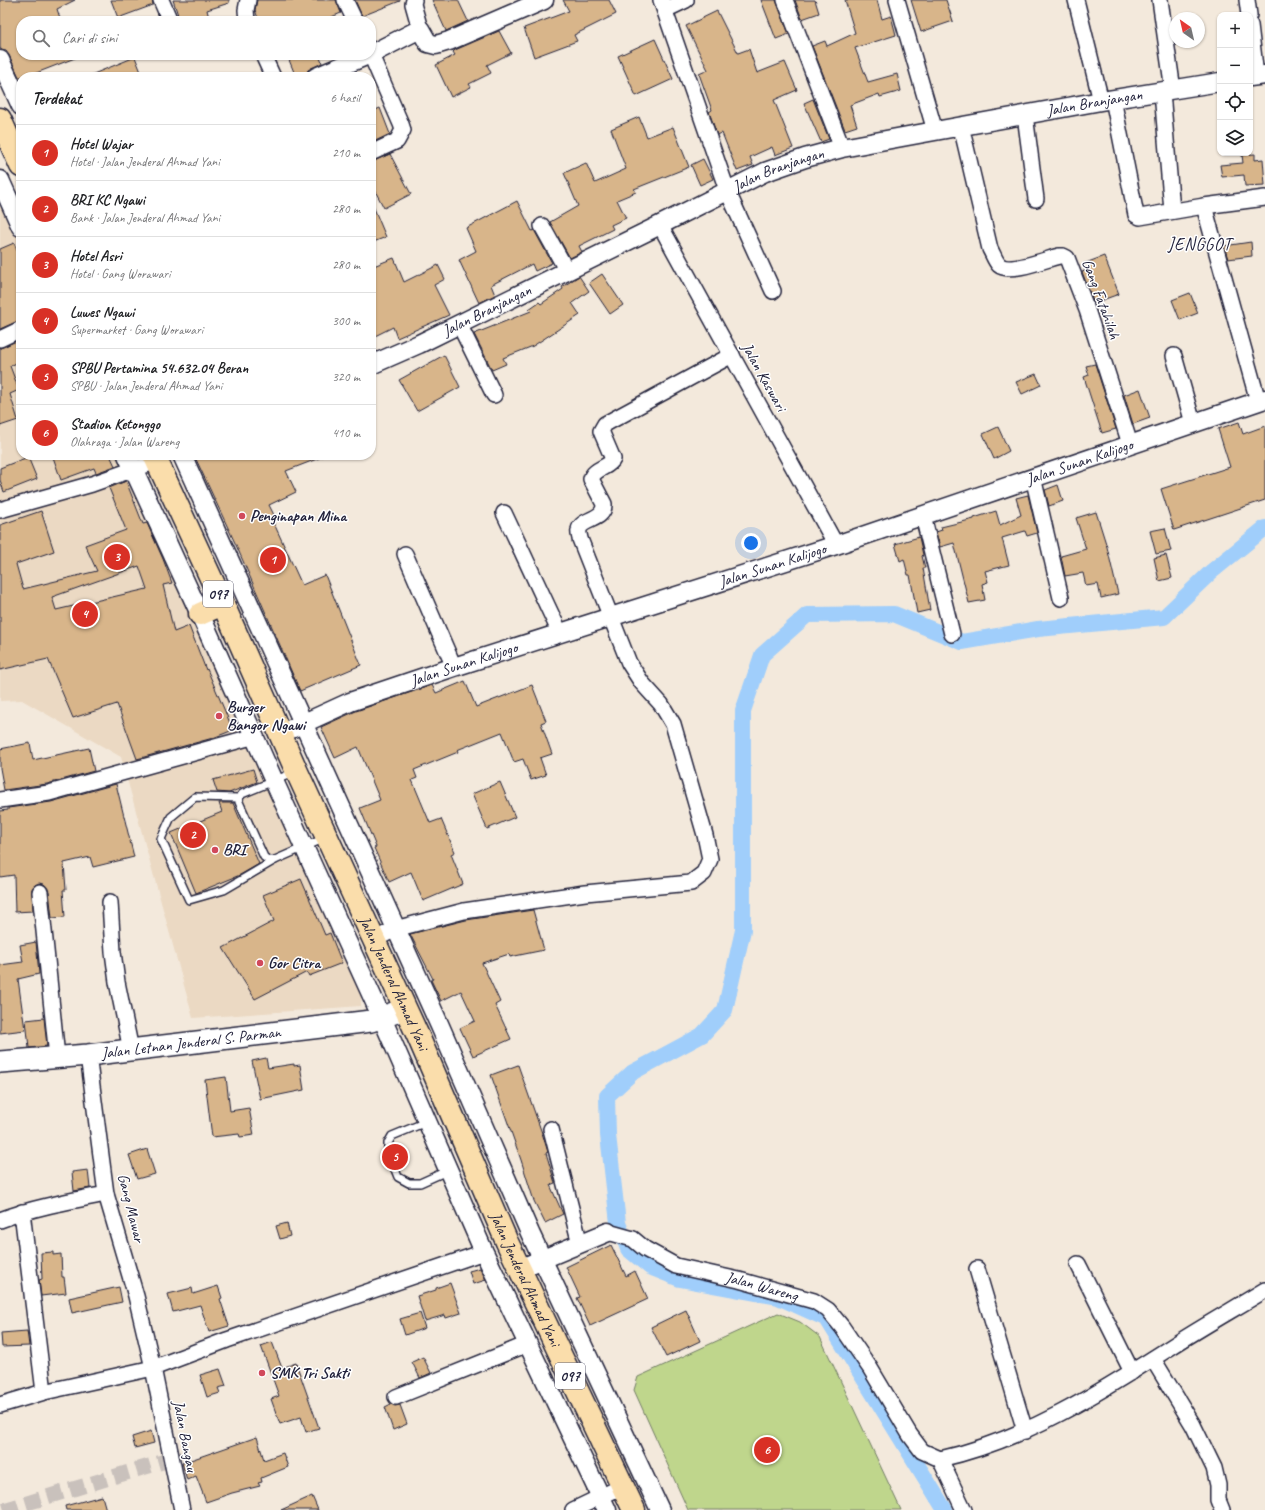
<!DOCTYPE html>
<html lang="id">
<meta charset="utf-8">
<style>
body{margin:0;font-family:Caveat,sans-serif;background:#f2f2f2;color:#202124}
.controls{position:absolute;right:12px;top:12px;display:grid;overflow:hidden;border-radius:8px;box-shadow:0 1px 3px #0004}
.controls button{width:36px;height:36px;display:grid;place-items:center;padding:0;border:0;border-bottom:1px solid #e0e0e0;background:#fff;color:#202124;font:20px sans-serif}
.compass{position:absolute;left:1169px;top:12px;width:36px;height:36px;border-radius:50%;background:#fff;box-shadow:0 1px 3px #0004;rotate:326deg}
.you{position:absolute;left:751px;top:543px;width:14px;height:14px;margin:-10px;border:3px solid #fff;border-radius:50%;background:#1a73e8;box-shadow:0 0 0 6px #1a73e833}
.badge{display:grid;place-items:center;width:26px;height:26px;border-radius:50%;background:#d93025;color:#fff;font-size:13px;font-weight:700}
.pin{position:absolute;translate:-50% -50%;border:2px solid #fff;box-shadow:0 1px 4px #0006}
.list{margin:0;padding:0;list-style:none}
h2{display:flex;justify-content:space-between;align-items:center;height:52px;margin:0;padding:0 16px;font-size:17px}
h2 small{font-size:13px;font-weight:400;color:#757577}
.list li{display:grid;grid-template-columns:26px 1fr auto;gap:12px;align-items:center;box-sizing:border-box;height:56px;padding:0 16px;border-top:1px solid #e0e0e0}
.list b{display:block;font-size:15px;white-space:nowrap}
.list p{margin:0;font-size:13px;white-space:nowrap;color:#757577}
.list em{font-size:13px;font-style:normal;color:#757577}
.icon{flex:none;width:22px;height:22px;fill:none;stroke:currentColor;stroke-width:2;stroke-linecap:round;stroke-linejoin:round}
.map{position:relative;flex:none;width:1265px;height:1510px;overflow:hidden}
.search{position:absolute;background:#fff;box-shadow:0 1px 3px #0004;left:16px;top:16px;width:360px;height:44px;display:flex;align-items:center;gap:10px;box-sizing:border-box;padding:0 14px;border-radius:16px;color:#757577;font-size:15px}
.panel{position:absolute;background:#fff;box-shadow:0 1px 3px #0004;left:16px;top:72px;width:360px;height:388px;border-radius:16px}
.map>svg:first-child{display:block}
.built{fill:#ebd9c3}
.green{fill:#bfd68c;stroke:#707c64}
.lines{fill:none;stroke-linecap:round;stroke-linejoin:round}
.canal{stroke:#a0cefb;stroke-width:16}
.building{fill:#d8b58a;stroke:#22223b;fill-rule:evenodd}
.minor-tunnel{stroke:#c9c1bc;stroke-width:15;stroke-dasharray:15 8;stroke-linecap:butt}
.service-casing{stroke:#22223b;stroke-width:10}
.minor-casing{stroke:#22223b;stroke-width:18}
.tertiary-casing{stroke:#22223b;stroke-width:21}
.secondary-casing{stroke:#22223b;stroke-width:24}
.primary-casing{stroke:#22223b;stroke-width:25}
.service{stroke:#fff;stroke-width:7}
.minor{stroke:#fff;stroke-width:15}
.tertiary{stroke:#fff;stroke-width:18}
.secondary{stroke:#fff;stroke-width:21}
.primary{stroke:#faddab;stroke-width:22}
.poi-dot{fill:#d1495b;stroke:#fff;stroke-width:1.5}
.labels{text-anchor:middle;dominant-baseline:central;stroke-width:3;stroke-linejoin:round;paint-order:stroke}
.shield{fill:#fff;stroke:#646476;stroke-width:1}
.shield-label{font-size:15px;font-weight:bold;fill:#22223b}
.street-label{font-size:16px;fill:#22223b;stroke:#fff}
.poi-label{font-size:16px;font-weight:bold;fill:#22223b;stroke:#fff;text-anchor:start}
.neighbourhood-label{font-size:17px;letter-spacing:1px;fill:#22223b;stroke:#fff}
</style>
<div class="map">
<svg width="1265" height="1510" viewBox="0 0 1265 1510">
<rect width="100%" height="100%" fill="#f3e9dc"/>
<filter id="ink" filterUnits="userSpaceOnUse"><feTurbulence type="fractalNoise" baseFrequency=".025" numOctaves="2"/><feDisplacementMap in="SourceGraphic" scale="8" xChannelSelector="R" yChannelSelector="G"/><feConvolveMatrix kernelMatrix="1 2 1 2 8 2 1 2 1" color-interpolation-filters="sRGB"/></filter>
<g filter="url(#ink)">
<polygon class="built" points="0,191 21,238 21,455 119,455 361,991 361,1006 193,1018 121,757 22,700 0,701"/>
<polygon class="green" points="778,1313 800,1322 820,1337 901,1510 688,1510 634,1390 638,1377"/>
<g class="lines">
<polyline class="canal" points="945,1510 827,1319 778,1297 680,1279 650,1267 628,1249 618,1223 608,1135 607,1096 633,1072 702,1035 725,1010 743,930 743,711 762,655 807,615 894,614 962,642 1038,629 1164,617 1211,572 1265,528"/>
</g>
<g class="building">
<polygon points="0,0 75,0 57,9 61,21 21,21 21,55 80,56 26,77 19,77 9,55 6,51 1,50 0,47"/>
<polygon points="111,0 152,0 153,5 118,18"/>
<polygon points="173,0 229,0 229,3 207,10 209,18 199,21 180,21"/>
<polygon points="257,0 336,0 341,13 322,21 259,21 255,10"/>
<polygon points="355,0 400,0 400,1 362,16"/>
<polygon points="432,0 458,0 468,21 446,31"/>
<polygon points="563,0 609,0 616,14 574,35 577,41 534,57 524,28 569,11"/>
<polygon points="761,0 776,0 789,34 776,39"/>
<polygon points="795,0 815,0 819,13 802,19"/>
<polygon points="845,0 877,0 882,19 891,16 896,35 855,48 868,82 897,74 901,91 880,97 879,94 850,105 857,126 845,130 812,46 825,41 827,46 855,33"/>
<polygon points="911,0 946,0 953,21 921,32"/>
<polygon points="717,11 738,53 749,49 757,73 785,62 797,90 774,100 793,148 775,155 772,147 750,157 753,165 737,171 722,133 717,135 709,112 712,110 699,74 708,70 686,26"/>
<polygon points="499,31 511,53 487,65 491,73 469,84 471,87 451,97 436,65 455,55 453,52 455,50"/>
<polygon points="655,39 673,79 636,96 618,56"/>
<polygon points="287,55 319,55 322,63 308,70 306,77 296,77"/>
<polygon points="135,57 143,77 86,77"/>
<polygon points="813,99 829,139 821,142 804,103"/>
<polygon points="380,108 390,134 371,143 371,112"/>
<polygon points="639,117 647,137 673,127 689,167 634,189 636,192 617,200 626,218 611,225 613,229 579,246 582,252 570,258 550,222 578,206 564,173 586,163 595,183 626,169 611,129"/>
<polygon points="390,154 411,194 384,208 371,183 371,162"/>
<polygon points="1255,154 1255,160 1263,159 1265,185 1245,186 1244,175 1222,177 1220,165 1243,163 1242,155"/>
<polygon points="703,159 713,179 700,185 691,165"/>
<polygon points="371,201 386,237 371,243"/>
<polygon points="517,201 532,231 534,230 552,263 535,271 532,264 491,285 495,295 479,303 459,260 476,251 466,228"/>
<polygon points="1251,242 1252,256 1228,259 1224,246"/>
<polygon points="14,243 21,260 21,320 0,329 0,249"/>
<polygon points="1104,256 1119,294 1094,303 1082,272 1085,271 1083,264"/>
<polygon points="394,258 404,282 438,265 445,279 434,285 449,315 397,338 393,327 371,338 371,267"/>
<polygon points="602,274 623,305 610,314 589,283"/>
<polygon points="579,276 589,291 572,303 580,315 533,346 503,358 506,364 492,370 474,334 531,311 529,309 539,302 541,304 563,289 562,287"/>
<polygon points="1190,293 1198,313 1180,320 1172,300"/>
<polygon points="21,339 21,361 10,366 19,390 10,394 18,420 0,426 0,348"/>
<polygon points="444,355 460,387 417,411 399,380"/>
<polygon points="1095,364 1116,429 1102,433 1084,377 1089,375 1086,366"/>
<polygon points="1036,374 1041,385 1022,394 1016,382"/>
<polygon points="1140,389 1150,418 1133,424 1124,395"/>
<polygon points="1239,422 1243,434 1265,426 1265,500 1174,530 1161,489 1230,467 1218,429"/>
<polygon points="998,427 1009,451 994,459 983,434"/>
<polygon points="60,455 110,455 115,466 96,473 94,468 61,480 53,457"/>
<polygon points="194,455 327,455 286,471 296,492 269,505 274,515 271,517 302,585 325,575 361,665 300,691 236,545"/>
<polygon points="28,457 37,479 4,492 0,480 0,468"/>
<path d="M126 481 143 524 147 523 163 559 172 583 163 585 174 632 189 626 206 670 207 669 233 730 213 738 137 759 117 704 73 718 48 659 0 670V525L41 511 54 551 16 564 23 589 97 571 85 545 126 530 109 488ZM139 566 147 589 56 610 52 597Z"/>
<polygon points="1058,485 1063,501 1049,506 1045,490"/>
<polygon points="1028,495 1037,533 1027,536 1025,531 1002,538 1009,565 985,571 988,582 982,584 985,600 969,603 954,543 940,547 936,532 942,530 941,527 974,519 974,518 996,511 1000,525 1021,515 1016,498"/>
<polygon points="1096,512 1107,547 1118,594 1101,598 1098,584 1086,586 1083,573 1065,576 1061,556 1086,549 1076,518"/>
<polygon points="1165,528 1171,551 1156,554 1150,531"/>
<polygon points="919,537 923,555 922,556 925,568 923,568 930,610 917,613 910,575 908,575 904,559 900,561 895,544"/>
<polygon points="1166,555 1172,578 1159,581 1154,558"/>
<polygon points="465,681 476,707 532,685 546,721 541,723 552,754 540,758 546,775 531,780 523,759 514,762 502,732 457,750 458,752 414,770 417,778 412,780 430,823 441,819 455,852 451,854 463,884 423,901 411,872 389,882 374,848 376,847 360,808 380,800 358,747 335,758 321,727 356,711 432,685 436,693"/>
<polygon points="30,743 33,760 89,748 94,771 47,784 4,790 0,768 0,749"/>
<polygon points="253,769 257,782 229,793 217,792 213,780"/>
<polygon points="500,782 515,817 487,829 472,794"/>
<polygon points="116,784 134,857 93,867 90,857 64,863 66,890 63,890 65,917 52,918 49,891 44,884 39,883 35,885 32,889 33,911 15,912 14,875 0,877 0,811 8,810 8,808 51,802"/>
<polygon points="219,803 233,803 259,864 240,875 196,893 171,833 222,812"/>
<polygon points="301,879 325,935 330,933 342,963 309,976 307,972 255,999 223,948 274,921 263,895"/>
<polygon points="533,910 544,950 510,957 509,954 482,963 500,1002 495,1005 511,1039 473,1056 460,1028 475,1021 461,991 441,1001 431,980 433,979 410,934 466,920"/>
<polygon points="36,942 39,974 18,979 25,1030 0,1033 0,965 23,962 20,945"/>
<polygon points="44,1018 47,1046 29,1048 26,1020"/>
<polygon points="266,1058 268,1068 294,1064 294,1066 300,1065 304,1090 260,1099 252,1061"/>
<polygon points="518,1065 543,1136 548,1152 546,1153 555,1183 550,1185 563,1214 545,1223 534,1201 521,1160 491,1075"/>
<polygon points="226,1077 230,1111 249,1108 254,1135 240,1137 239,1134 212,1137 205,1080"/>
<polygon points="147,1149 155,1174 137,1179 129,1155"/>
<polygon points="88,1170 90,1188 74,1191 72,1172"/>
<polygon points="287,1223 290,1236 280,1239 276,1226"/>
<polygon points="611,1245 626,1276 635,1271 648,1299 590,1326 577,1298 580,1297 566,1267"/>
<polygon points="53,1252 53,1255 61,1254 62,1277 64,1277 66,1293 41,1296 39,1280 42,1279 41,1253"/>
<polygon points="480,1268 486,1280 473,1284 469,1271"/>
<polygon points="450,1283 461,1313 446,1318 445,1315 425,1321 417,1296 436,1290 436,1288"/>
<polygon points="218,1286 222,1298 220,1299 229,1326 209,1332 200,1305 173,1312 168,1294 192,1288 193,1294"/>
<polygon points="119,1287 122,1302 72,1313 69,1298"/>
<polygon points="686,1310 700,1341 666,1357 651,1327"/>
<polygon points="420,1313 425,1328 405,1335 400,1319"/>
<polygon points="27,1331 29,1346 2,1347 1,1333"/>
<polygon points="272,1342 282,1368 296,1363 319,1428 306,1432 301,1417 280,1424 271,1399 279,1396 261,1346"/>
<polygon points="423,1357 431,1373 420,1378 412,1362"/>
<polygon points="220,1369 226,1386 218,1388 220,1393 207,1397 200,1375"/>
<polygon points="391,1404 395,1406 400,1405 407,1424 393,1430 385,1407"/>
<polygon points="151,1431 154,1443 135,1448 132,1437"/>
<polygon points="257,1437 264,1460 283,1453 288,1467 261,1478 262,1482 258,1483 260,1486 232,1493 206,1502 196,1476 187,1480 182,1463"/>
<polygon points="102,1496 106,1510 66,1510 65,1506"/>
<polygon points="312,1496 318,1510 281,1510"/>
</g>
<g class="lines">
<polyline class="minor-tunnel" points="4,1510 172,1459"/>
<g class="service-casing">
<g id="service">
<polyline points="295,772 242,794 239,798 239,802 264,857 268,860 275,860 325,838"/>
<polyline points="239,798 195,797 171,817 161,839 189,900 224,890 275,860"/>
<polyline points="426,1122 392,1136 388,1143 388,1152 398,1177 409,1183 420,1183 449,1170"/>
</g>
</g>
<g class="minor-casing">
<g id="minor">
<polyline points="161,0 170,21"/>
<polyline points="345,0 355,21"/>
<polyline points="414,0 413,4 420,29"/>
<polyline points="661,0 727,190 773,291"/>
<polyline points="785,0 842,148"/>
<polyline points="897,0 935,131"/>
<polyline points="1076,0 1101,101"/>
<polyline points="1160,0 1173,90"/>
<polyline points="1247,0 1249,15"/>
<polyline points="665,10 686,0"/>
<polyline points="247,21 246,10 248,0"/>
<polyline points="1250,25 1256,76"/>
<polyline points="263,55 273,77"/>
<polyline points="371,55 401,124 403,130 397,141 371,153"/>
<polyline points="1162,92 1172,211"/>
<polyline points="1113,99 1136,215 1140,217 1204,206 1265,198"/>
<polyline points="1025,115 1036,199"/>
<path d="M961 126 990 249C993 254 995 261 999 265 1009 274 1047 259 1059 256H1063L1067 258 1087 310 1130 444"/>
<polyline points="1204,206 1258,401"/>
<polyline points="660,225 836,545"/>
<polyline points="542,226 567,271"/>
<polyline points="459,324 494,395"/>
<polyline points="0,339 21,329"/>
<polyline points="1174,356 1193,423"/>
<polyline points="1033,477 1061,598"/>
<polyline points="0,510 92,484 157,461"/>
<polyline points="504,513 560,633"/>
<polyline points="923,516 952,634"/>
<polyline points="405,554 454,667"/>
<polyline points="0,800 49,793 255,736"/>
<polyline points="40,892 57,1057"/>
<polyline points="110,902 113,952 117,982 131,1050"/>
<path d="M374 940 395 929 464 911 585 893 691 883 704 873 710 859 705 835 673 724 661 704 642 683 629 663 580 539C580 537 578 533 579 530 581 518 605 521 604 504L591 479C594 468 609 468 613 459L601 431 605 424 732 355"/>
<polyline points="88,1055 106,1194 136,1296 153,1368 182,1510"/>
<polyline points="551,1129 580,1244"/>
<polyline points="22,1212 44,1392"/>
<path d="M0 1220C35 1207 70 1201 106 1194"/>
<path id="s1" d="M608 1232 633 1239 645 1249 676 1266 739 1280 814 1301 828 1310 842 1327 870 1368 910 1435 922 1451 940 1459"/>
<polyline points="1078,1264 1132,1372"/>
<polyline points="977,1269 1025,1431"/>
<polyline points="1153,1359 1193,1425 1214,1468 1218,1485 1218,1500 1222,1510"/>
<polyline points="396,1397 528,1344"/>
<polyline points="0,1405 44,1392 153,1368 227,1340 484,1252"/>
<path d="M940 1459C1025 1440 1099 1393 1171 1347 1202 1327 1234 1309 1265 1290"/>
<polyline points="940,1459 964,1510"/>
<polyline points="573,1510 623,1486"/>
</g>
</g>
<g class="tertiary-casing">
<g id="tertiary">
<polyline points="371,54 420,29 428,43 436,45 449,41 544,0"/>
<polyline points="0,60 21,106"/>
<polyline points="316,77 368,55"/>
<polyline points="1250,77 1265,75"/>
<polyline points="0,180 21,227"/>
<path id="s2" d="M371 365 419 344 660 225 765 172 805 158 842 148 935 131 1101 101 1220 82"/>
<polyline points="127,455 200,614 274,781 382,1018 484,1252 607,1510"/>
<polyline points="182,455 440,1026 530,1233 660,1510"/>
<path id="s3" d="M280 734 350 702 454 667 836 545 1265 399"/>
<polyline points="519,1269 608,1232"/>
</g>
</g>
<g class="secondary-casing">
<g id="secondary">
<path id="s4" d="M0 1062 88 1055 371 1021 405 1009"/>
</g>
</g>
<g class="primary-casing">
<g id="primary">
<polyline points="0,119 21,166"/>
<path id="s5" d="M154 455 223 604 297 772 418 1036 507 1242 634 1510"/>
<polyline points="200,614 223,604"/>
</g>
</g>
<use href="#service" class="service"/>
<use href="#minor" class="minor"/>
<use href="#tertiary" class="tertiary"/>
<use href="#secondary" class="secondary"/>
<use href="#primary" class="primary"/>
</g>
</g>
<g class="poi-dot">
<circle cx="242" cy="516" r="4"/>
<circle cx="219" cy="716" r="4"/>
<circle cx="215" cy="850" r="4"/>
<circle cx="260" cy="963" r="4"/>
<circle cx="262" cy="1373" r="4"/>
</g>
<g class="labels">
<g class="shield">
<rect x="203" y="581" width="30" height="26" rx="3"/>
<rect x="555" y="1363" width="30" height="26" rx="3"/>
</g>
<g class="shield-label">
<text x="218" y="594">097</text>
<text x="570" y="1376">097</text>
</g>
<g class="street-label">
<text stroke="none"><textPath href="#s2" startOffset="776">Jalan Branjangan</textPath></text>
<text stroke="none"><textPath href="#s2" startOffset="452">Jalan Branjangan</textPath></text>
<text transform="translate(1101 299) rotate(70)">Gang Fatahilah</text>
<text stroke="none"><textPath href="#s2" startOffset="128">Jalan Branjangan</textPath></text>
<text transform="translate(764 377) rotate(61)">Jalan Kaswari</text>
<text stroke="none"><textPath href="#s3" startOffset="845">Jalan Sunan Kalijogo</textPath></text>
<text stroke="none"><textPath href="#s3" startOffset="521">Jalan Sunan Kalijogo</textPath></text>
<text stroke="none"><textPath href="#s3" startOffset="197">Jalan Sunan Kalijogo</textPath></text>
<text stroke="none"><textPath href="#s5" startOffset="580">Jalan Jenderal Ahmad Yani</textPath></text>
<text stroke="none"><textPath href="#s4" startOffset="192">Jalan Letnan Jenderal S. Parman</textPath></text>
<text transform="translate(131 1208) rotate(76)">Gang Mawar</text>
<text stroke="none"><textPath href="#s5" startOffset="904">Jalan Jenderal Ahmad Yani</textPath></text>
<text stroke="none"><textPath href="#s1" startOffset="165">Jalan Wareng</textPath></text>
<text transform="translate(185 1436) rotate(79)">Jalan Bangau</text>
</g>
<g class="poi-label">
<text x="250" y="516">Penginapan Mina</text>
<text x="227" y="707">Burger<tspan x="227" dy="18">Bangor Ngawi</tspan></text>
<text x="223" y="850">BRI</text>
<text x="268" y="963">Gor Citra</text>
<text x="270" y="1373">SMK Tri Sakti</text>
</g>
<g class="neighbourhood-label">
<text x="1200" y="244">JENGGOT</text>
</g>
</g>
</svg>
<div class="controls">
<button>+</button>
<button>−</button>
<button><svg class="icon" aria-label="locate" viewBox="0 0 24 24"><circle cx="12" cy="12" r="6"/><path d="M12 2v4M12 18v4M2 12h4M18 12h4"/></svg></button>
<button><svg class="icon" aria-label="layers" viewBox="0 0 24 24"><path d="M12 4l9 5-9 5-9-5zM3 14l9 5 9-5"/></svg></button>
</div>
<svg class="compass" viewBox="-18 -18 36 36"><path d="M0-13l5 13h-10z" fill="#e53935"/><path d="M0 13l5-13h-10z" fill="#757577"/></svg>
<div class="you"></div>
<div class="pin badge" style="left:273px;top:560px">1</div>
<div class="pin badge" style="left:193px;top:835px">2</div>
<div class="pin badge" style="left:117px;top:557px">3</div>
<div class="pin badge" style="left:85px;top:614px">4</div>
<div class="pin badge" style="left:395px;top:1157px">5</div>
<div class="pin badge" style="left:767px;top:1450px">6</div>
<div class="search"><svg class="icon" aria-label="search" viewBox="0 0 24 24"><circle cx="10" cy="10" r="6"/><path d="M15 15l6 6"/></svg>Cari di sini</div>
<section class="panel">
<h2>Terdekat<small>6 hasil</small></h2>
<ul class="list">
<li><span class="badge">1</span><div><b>Hotel Wajar</b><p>Hotel · Jalan Jenderal Ahmad Yani</p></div><em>210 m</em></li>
<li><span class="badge">2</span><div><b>BRI KC Ngawi</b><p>Bank · Jalan Jenderal Ahmad Yani</p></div><em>280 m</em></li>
<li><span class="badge">3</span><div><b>Hotel Asri</b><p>Hotel · Gang Worawari</p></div><em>280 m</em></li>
<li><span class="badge">4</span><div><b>Luwes Ngawi</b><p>Supermarket · Gang Worawari</p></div><em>300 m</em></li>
<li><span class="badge">5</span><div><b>SPBU Pertamina 54.632.04 Beran</b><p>SPBU · Jalan Jenderal Ahmad Yani</p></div><em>320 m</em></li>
<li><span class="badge">6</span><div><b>Stadion Ketonggo</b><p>Olahraga · Jalan Wareng</p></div><em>410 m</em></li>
</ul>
</section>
</div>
